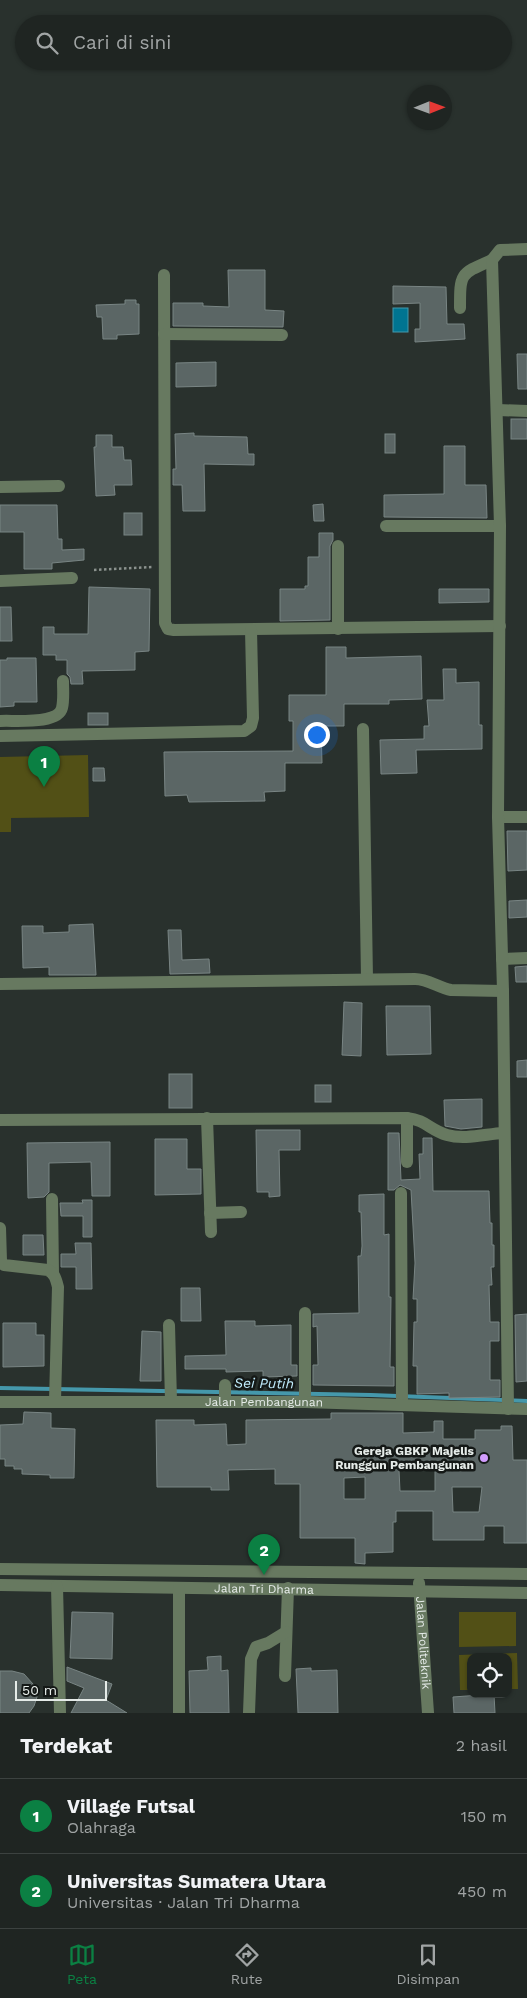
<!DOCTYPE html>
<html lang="id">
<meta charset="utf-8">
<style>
body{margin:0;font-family:"Work Sans",sans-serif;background:#2c312f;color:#f1f3f6}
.controls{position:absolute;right:15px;bottom:15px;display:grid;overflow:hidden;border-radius:10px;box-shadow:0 1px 4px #0004}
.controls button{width:45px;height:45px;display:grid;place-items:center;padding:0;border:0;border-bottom:1px solid #3c4240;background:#1f2522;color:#f1f3f6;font:25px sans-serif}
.compass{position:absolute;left:407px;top:85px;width:45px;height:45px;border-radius:50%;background:#1f2522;box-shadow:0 1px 4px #0004;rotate:89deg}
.scale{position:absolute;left:15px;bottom:12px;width:92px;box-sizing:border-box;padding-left:5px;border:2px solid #e5ebe8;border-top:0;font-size:14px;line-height:18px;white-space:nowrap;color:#e5ebe8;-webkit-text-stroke:4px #141816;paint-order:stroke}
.you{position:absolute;left:316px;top:734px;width:18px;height:18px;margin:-12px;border:4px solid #fff;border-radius:50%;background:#1a73e8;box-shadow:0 0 0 8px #1a73e833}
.badge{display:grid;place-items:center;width:32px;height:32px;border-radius:50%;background:#0b8043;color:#fff;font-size:16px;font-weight:700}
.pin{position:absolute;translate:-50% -41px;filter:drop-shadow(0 1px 2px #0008)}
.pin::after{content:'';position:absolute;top:26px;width:18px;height:15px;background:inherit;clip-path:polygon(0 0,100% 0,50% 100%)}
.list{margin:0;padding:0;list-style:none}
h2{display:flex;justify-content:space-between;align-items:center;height:65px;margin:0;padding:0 20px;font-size:21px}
h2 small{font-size:16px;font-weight:400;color:#a1a5a5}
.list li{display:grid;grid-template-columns:32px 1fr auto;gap:15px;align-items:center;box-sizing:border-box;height:75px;padding:0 20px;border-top:1px solid #3c4240}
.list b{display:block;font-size:19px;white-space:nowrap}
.list p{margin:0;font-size:16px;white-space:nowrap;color:#a1a5a5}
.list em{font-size:16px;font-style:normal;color:#a1a5a5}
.icon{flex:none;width:28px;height:28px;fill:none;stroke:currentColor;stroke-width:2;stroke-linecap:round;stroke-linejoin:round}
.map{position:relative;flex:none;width:527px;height:1713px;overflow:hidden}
.search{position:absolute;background:#1f2522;box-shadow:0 1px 4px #0004;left:15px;right:15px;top:15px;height:55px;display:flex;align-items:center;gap:12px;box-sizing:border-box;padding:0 18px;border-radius:28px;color:#a1a5a5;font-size:19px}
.sheet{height:215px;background:#1f2522}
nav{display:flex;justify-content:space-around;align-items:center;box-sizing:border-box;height:70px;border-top:1px solid #3c4240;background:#1f2522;font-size:14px;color:#a1a5a5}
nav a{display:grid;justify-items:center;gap:2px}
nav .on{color:#0b8043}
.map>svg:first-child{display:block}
.green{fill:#525016}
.water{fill:#007491;stroke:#4598ab}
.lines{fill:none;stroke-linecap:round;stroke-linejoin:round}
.stream{stroke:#4598ab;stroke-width:4}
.building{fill:#5b6665;stroke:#798584;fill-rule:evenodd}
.path{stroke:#8b928e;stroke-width:2.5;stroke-dasharray:2.5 2.5;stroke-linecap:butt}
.minor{stroke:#677960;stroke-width:12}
.poi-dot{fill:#d29dfd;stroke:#141816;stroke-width:2}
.labels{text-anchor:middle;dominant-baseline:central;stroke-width:5;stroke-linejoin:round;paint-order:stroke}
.street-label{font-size:12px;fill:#e5ebe8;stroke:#141816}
.poi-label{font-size:12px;font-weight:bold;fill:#e5ebe8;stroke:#141816;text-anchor:end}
.water-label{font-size:14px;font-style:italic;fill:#c0ecfd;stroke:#141816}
</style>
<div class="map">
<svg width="527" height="1713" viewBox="0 0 527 1713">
<rect width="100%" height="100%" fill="#29312d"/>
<g class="green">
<polygon points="88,755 89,817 11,818 11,832 0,832 0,757"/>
<polygon points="459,1612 516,1612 516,1646 459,1647"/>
<polygon points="517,1653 518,1689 508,1689 508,1657 471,1657 471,1690 460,1690 459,1655"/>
</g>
<rect class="water" x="393" y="308" width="15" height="24"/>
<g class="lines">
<polyline class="stream" points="0,1388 371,1395 527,1401"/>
</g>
<g class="building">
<polygon points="228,270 265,270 265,310 284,311 283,327 173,326 173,303 203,303 203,306 229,307"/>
<polygon points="393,286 446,287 447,324 464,324 465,339 415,342 415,329 420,329 420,303 393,304"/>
<polygon points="125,300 136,300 136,304 139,304 139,334 117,335 117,339 103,339 102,317 97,317 96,305 125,304"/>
<polygon points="517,354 527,354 527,389 518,389"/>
<polygon points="216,362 216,386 176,387 176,363"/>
<rect x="511" y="419" width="16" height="20"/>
<polygon points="194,433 194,436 247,437 248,454 254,454 254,465 204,464 205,511 183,511 182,485 173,485 173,469 176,469 175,434"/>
<rect x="385" y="434" width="10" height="19"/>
<polygon points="96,435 112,435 112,447 123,447 124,460 131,460 132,485 114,485 115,495 96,496 94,447 96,447"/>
<polygon points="444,446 465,446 465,485 486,485 487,518 384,517 384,495 444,494"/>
<polygon points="323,504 324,521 314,521 313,505"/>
<polygon points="0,505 57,505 58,539 62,539 62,550 84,549 84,560 52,563 52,569 24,569 24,532 0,532"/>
<rect x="124" y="513" width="18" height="22"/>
<polygon points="319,533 333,533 333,540 330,546 330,620 280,621 280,589 305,589 305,586 308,586 308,557 319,557"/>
<polygon points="89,587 150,589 149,651 135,652 135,670 82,671 83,684 71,684 70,677 67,674 67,660 56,660 56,655 43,655 43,627 54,627 54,634 88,634"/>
<polygon points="439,589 489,589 489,602 439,603"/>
<polygon points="0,607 11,607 12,641 0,641"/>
<polygon points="326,647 346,647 346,658 421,656 422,699 389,700 389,704 344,704 344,726 321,726 322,763 285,763 285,791 264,792 265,801 189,802 187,795 165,796 164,752 293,751 293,721 289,721 289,695 326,695"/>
<polygon points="7,658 36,658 37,702 14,702 14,706 0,707 0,660 7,660"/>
<polygon points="443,669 456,669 456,683 479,682 479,725 482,725 482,749 416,750 417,773 381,774 380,740 424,739 424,726 429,726 427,700 444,700"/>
<rect x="88" y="713" width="20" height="12"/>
<polygon points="93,768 104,768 105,781 93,781"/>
<polygon points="507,831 527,831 527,870 508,871"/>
<polygon points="527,900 527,917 509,918 509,901"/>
<polygon points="93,924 96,975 49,975 49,967 23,968 22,926 43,926 43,933 69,932 69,925"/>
<polygon points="168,930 181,930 182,960 209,959 210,973 170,974"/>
<polygon points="527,966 527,982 516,982 515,967"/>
<polygon points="344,1002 362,1003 361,1056 342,1055"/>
<polygon points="386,1006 430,1006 431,1054 387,1055"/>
<polygon points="527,1060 527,1077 517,1077 517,1061"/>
<rect x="169" y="1074" width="23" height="34"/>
<rect x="315" y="1085" width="16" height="17"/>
<polygon points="482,1099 482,1127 461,1129 445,1126 444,1100"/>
<polygon points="256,1130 300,1130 300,1150 279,1150 280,1196 269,1197 269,1192 257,1192"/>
<polygon points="388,1133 399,1133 401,1180 420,1179 419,1154 423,1154 423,1138 432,1138 433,1191 489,1191 490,1223 492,1223 492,1245 494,1245 494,1267 491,1267 492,1285 489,1285 490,1322 499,1322 499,1341 490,1341 490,1380 500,1380 500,1397 449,1398 449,1393 417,1394 417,1366 413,1366 414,1322 417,1322 417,1299 413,1299 415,1263 411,1190 400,1185 394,1190 388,1190"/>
<polygon points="155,1139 187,1139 187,1169 201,1169 201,1194 155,1195"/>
<polygon points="110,1142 110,1196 92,1196 91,1162 49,1163 49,1192 44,1197 28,1198 27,1143"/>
<polygon points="384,1194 384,1235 389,1234 389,1297 391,1297 390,1367 394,1367 394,1386 313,1385 313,1365 318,1365 317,1326 313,1327 313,1314 359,1313 358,1256 361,1256 362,1246 361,1212 359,1212 359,1195"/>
<polygon points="82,1200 92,1200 92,1237 83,1237 83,1216 61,1216 60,1203 83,1203"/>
<polygon points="23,1235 43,1235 44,1255 23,1255"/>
<polygon points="75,1243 91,1243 92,1289 76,1289 76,1267 61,1267 61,1254 76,1254"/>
<polygon points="181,1288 200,1288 201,1321 181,1321"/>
<polygon points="527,1314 527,1381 516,1382 515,1315"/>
<polygon points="225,1321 255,1321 255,1326 291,1325 291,1365 297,1365 297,1376 263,1377 263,1371 226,1372 226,1369 185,1369 185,1356 226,1355"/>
<polygon points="3,1323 36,1323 36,1335 44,1335 44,1366 3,1367"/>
<polygon points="142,1331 161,1332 161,1381 140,1381"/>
<polygon points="24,1412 51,1413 51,1428 75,1429 74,1478 50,1478 50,1475 22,1474 22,1469 14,1469 14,1466 5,1466 5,1459 0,1459 0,1425 23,1424"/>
<path d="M331 1413H403V1433L434 1432V1421H443V1439H475V1430H501V1426H512L513 1460H527V1543H504V1526H484V1540H433V1511H396V1522H393V1552L365 1553V1564L355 1563V1538H300V1484H275V1469L228 1470 229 1490H211V1487H157L156 1420H194V1425L226 1424 227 1445 246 1444V1420L331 1419ZM399 1470H435V1491H400ZM365 1477V1499H344V1478ZM452 1487H482L479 1512H453Z"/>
<polygon points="72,1612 113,1613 112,1659 70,1658"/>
<polygon points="221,1656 221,1671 228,1670 229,1713 190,1713 189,1671 208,1670 207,1657"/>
<polygon points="67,1667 112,1684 106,1700 127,1713 71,1713 84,1688 67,1681"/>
<polygon points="311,1668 311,1671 337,1670 338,1713 298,1713 296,1669"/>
<polygon points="0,1671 12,1671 24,1674 33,1684 37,1697 34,1706 29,1713 0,1713"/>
<polygon points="494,1694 495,1713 454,1713 453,1697"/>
</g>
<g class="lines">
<polyline class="path" points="94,570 153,567"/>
<g class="minor">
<polyline points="164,275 165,623 168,629 174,630 500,626"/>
<path d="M460 308C460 273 460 274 492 260"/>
<polyline points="164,334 282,335"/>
<polyline points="498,410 527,411"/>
<polyline points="0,487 59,486"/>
<polyline points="386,526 500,526"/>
<polyline points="0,581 72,578"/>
<polyline points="338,629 338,546"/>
<path d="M0 721C14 720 58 725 62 708 64 700 63 690 63 681"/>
<polyline points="363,729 367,979"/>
<polyline points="0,736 244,731 251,726 253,718 251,630"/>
<polyline points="498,817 527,817"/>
<polyline points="502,959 527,958"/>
<path d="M0 984 415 979C428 979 439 988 451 990L503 991"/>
<polyline points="207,1118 211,1232"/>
<polyline points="407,1118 407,1162"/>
<path d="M0 1120 407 1118C426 1120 430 1130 447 1135 464 1140 486 1134 503 1133"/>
<polyline points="401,1193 402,1404"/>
<polyline points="52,1199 53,1273"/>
<polyline points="210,1213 241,1212"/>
<path d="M0 1228 1 1261 4 1265 48 1270C55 1274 56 1279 58 1287L55 1401"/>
<polyline points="305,1313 305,1402"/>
<polyline points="169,1325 171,1401"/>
<polyline points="225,1401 225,1385"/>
<path id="s1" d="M0 1402H305L527 1409"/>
<polyline points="508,1409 503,991 498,817 500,526 492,260 500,250 527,249"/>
<polyline points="0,1569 527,1574"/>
<path id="s2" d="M419 1583 428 1713"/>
<path id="s3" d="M0 1585 527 1593"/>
<polyline points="57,1586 60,1713"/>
<polyline points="285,1676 288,1588"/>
<polyline points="179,1713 179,1588"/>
<polyline points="249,1713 251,1659 256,1647 268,1643 286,1632"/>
</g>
</g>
<circle class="poi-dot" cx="484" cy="1458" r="5"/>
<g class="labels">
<g class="street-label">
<text stroke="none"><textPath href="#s1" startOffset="264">Jalan Pembangunan</textPath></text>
<text stroke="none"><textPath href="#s3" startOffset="264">Jalan Tri Dharma</textPath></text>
<text stroke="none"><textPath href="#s2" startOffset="60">Jalan Politeknik</textPath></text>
</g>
<g class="poi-label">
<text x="474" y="1451">Gereja GBKP Majelis<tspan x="474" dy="14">Runggun Pembangunan</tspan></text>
</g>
<g class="water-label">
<text transform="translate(264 1383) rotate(1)">Sei Putih</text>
</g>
</g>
</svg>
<div class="controls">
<button><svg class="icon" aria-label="locate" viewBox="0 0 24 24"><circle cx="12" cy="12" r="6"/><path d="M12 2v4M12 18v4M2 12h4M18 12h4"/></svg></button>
</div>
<svg class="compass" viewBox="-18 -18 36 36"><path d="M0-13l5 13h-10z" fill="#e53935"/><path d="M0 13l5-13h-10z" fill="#a1a5a5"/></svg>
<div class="scale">50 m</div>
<div class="you"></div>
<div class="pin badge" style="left:44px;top:787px">1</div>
<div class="pin badge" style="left:264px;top:1575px">2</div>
<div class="search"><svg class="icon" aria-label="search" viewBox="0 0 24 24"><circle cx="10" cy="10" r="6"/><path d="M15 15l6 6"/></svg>Cari di sini</div>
</div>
<section class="sheet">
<h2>Terdekat<small>2 hasil</small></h2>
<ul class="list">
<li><span class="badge">1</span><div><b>Village Futsal</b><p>Olahraga</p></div><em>150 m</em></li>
<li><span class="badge">2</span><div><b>Universitas Sumatera Utara</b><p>Universitas · Jalan Tri Dharma</p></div><em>450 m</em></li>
</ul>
</section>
<nav>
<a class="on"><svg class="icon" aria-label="map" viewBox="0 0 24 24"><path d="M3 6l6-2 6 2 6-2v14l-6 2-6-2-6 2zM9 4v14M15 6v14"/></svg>Peta</a>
<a><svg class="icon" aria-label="directions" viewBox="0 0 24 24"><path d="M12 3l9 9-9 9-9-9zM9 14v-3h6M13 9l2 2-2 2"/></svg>Rute</a>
<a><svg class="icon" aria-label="saved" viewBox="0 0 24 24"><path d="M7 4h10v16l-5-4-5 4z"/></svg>Disimpan</a>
</nav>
